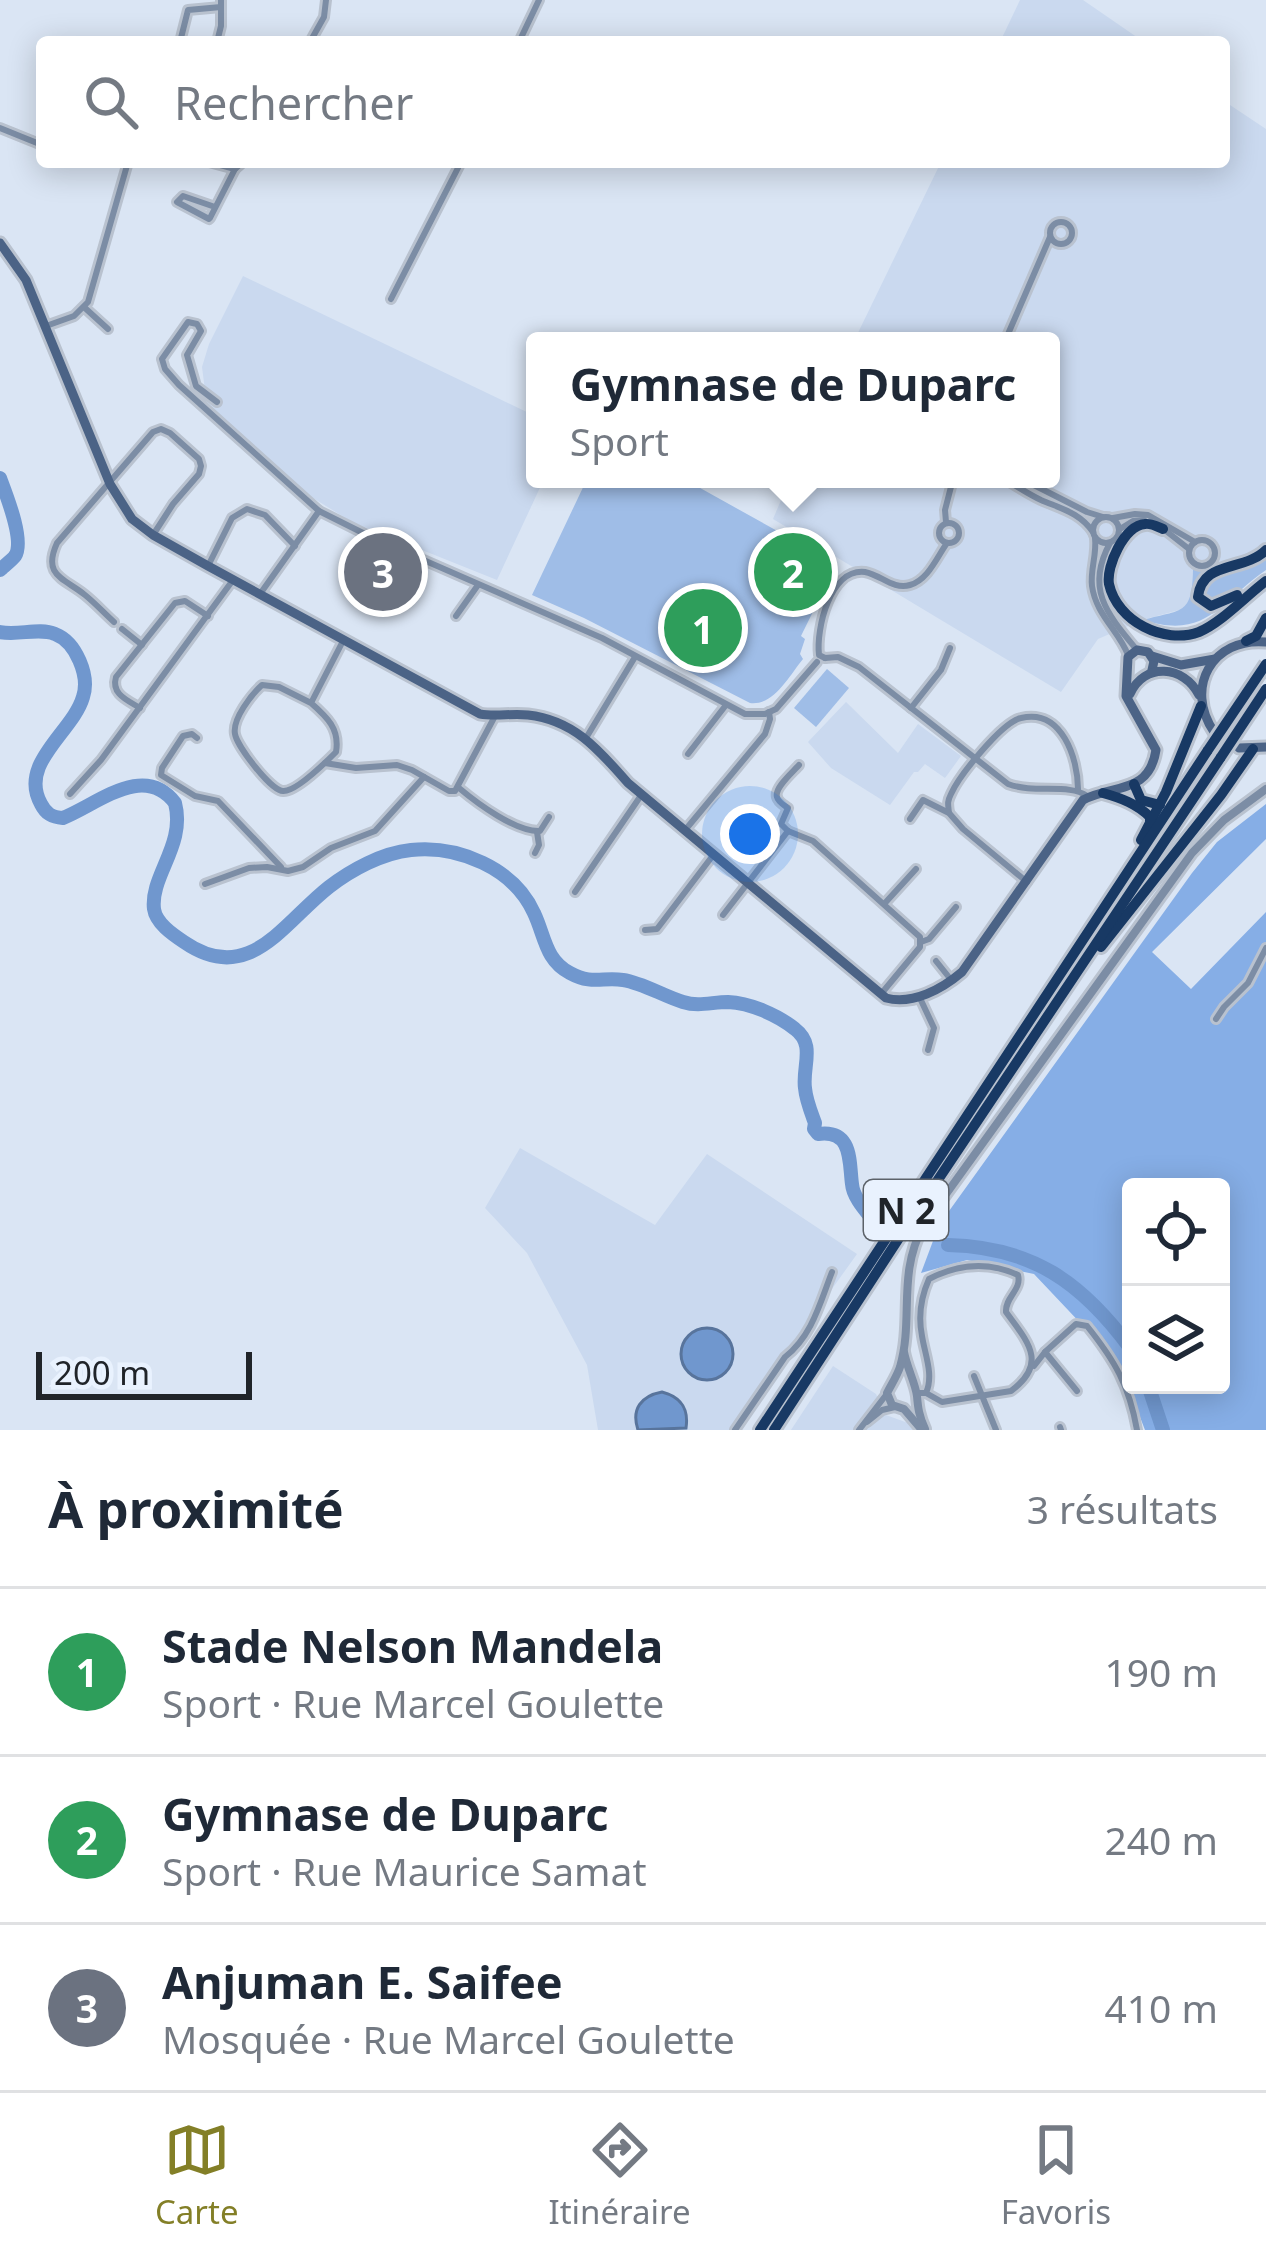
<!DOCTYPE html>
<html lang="fr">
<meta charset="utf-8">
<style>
body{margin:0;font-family:"Noto Sans",sans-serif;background:#f2f2f3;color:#1f2937}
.controls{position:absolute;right:36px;bottom:36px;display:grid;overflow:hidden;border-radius:12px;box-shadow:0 6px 30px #0003}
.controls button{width:108px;height:108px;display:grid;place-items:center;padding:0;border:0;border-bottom:3px solid #e0e1e3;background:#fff;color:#1f2937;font:60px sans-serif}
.scale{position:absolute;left:36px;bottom:30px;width:216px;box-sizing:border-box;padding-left:12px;border:6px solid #202429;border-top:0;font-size:33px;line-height:42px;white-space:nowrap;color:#202429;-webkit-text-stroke:9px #e9f2fe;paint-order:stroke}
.you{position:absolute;left:750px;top:834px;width:42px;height:42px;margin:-30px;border:9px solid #fff;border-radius:50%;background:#1a73e8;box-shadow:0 0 0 18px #1a73e833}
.badge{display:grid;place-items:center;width:78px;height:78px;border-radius:50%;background:#837f27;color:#fff;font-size:39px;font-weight:700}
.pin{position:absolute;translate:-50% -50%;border:6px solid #fff;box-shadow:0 3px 12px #0006}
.popup{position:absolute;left:526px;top:332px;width:534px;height:156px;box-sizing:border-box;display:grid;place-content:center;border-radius:12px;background:#fff;filter:drop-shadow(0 3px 9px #0005);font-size:39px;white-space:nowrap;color:#747a83}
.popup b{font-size:45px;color:#1f2937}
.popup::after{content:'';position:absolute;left:50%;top:100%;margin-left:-24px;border:24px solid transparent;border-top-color:#fff}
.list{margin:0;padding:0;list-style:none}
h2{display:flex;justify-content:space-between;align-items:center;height:156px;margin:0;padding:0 48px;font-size:51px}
h2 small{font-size:39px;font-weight:400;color:#747a83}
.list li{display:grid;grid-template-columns:78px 1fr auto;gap:36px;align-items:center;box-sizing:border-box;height:168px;padding:0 48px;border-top:3px solid #e0e1e3}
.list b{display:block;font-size:45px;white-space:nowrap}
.list p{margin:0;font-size:39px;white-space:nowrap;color:#747a83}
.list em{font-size:39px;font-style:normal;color:#747a83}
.icon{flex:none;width:66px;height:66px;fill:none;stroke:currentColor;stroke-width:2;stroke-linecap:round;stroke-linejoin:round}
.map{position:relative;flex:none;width:1266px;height:1430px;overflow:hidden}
.search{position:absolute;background:#fff;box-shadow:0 6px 30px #0003;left:36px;right:36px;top:36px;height:132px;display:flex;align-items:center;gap:30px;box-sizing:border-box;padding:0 42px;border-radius:12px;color:#747a83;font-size:45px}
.sheet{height:660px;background:#fff}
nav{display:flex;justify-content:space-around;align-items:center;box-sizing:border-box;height:168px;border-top:3px solid #e0e1e3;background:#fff;font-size:33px;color:#747a83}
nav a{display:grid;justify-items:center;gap:6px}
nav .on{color:#837f27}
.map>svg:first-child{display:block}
.built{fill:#cad9ef}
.green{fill:#9fbde7}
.forest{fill:#86aee6;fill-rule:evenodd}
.water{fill:#7097ce;stroke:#58749c;stroke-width:3}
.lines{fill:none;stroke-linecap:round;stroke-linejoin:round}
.river{stroke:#7097ce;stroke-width:14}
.minor-casing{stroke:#b9c2cf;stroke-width:12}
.tertiary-casing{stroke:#b9c2cf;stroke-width:14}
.secondary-casing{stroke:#b9c2cf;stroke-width:15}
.trunk-casing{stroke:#b9c2cf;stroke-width:16}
.minor{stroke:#7c8da5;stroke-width:6}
.tertiary{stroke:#7c8da5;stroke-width:8}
.secondary{stroke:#4b6386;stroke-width:9}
.trunk{stroke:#183964;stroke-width:10}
.trunk-bridge-casing{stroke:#b9c2cf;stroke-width:16;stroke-linecap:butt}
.trunk-bridge{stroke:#183964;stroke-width:10}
.labels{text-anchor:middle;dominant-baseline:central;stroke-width:12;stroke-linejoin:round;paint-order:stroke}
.shield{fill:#e9f2fe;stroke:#5c6269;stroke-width:3}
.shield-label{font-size:36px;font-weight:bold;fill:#202429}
</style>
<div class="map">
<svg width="1266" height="1430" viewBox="0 0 1266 1430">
<rect width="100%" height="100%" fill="#dae5f4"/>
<g class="built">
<polygon points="1020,0 1083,0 1144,42 1000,42"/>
<polygon points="1224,101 1266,129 1266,555 1258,562 1193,596 1190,604 1183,609 1142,620 1098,639 1061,692 773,519 790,479 1051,479 1051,341 854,341 941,162 1224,162"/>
<polygon points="243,276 535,416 535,479 544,479 497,580 352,522 313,498 207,406 202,367 209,344"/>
<polygon points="846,702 898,753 918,724 961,756 945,778 925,764 918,772 914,772 890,805 831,768 808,742"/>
<polygon points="520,1148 655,1225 707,1154 857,1254 731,1430 598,1430 587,1365 527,1253 485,1208"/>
<polygon points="833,1366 876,1394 886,1415 908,1423 915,1430 791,1430"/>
</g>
<g class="green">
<path d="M587 479H684L833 562 834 569 801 636 805 639 800 654 803 659C789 676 774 706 750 703L584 618 532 595Z"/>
<path d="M1266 555V570C1218 603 1207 640 1143 620 1182 609 1192 616 1193 570L1207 569 1216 563 1258 562Z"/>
<polygon points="827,669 849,688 816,727 794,708"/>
</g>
<path class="forest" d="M1266 804V839L1152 952 1191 989 1266 912V1430H1145L1120 1365 1034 1274 967 1260 921 1273 939 1225 1192 873 1217 842ZM1131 1187H1221V1385H1131Z"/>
<g class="water">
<circle cx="707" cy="1354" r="26"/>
<path d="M662 1392C681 1397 689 1408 686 1428L638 1430C631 1409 641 1396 662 1392Z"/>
</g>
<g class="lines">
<g class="river">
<path d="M0 478C6 494 25 541 15 556 14 558 2 568 0 570"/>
<path d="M0 632C18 636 39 627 55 634 76 642 90 676 83 697 73 732 18 763 41 804 46 814 52 817 63 818 98 804 144 762 175 803 186 845 150 876 154 909 156 923 172 934 184 942 249 987 283 923 329 887 351 870 382 853 411 850 458 845 514 868 534 913 545 936 545 960 570 973 592 985 602 977 623 980 643 983 663 996 683 1002 699 1007 712 1002 728 1002 750 1003 778 1015 795 1029 816 1045 802 1066 805 1088 806 1100 811 1112 815 1123L814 1129 818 1134C853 1129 849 1162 852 1184 853 1197 865 1210 873 1220"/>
<path d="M948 1245C1032 1247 1082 1282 1131 1349"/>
<polyline points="1148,1385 1163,1430"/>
</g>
<g class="minor-casing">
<g id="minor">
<polyline points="180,42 188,10 221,7"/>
<polyline points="217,42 221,26 221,0"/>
<polyline points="310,42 324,17 326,0"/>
<polyline points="519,42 539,0"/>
<polyline points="0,128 42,145"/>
<polyline points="209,162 235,169 243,162"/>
<polyline points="215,207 183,196 177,202 209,219 210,218 235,169"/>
<circle cx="1061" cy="233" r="11"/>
<polyline points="391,299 461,162"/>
<polyline points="85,308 108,329"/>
<polyline points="46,326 74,316 88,302 128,162"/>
<polyline points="1005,341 1050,237"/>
<polyline points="217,402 196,386 187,355 201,331 197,324 188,322 162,359 165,369 179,385 319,511 373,538 602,638 745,714 765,714 776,709 817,662"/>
<path d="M1004 479C1017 486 1028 494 1041 500 1062 509 1080 513 1093 532"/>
<polyline points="1022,479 1087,512 1103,517"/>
<circle cx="1106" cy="530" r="13"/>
<polyline points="1113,518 1135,514 1148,515 1195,542"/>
<polyline points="946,522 945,510 953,479"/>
<circle cx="949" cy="533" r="10"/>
<polyline points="1161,527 1189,549"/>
<polyline points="1120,529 1133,521 1144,520"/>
<path d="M1095 538C1097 555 1090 570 1092 586 1096 615 1119 631 1128 655"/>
<circle cx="1202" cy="553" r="13"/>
<path d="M1110 543C1085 589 1107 614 1137 650"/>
<polyline points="208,566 232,518 247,509 265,515 295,546"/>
<polyline points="260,594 319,511"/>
<polyline points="456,616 478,585"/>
<path d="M114 622C104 613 95 603 85 595 64 578 42 576 57 543L153 432 161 429 170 433 199 459 201 466 199 474 173 504 153 535"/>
<polyline points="122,629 142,645"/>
<path d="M825 658 838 657 859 667 1008 784C1035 794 1069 783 1087 796"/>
<path d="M825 658 819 655C816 629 830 568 865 572 881 575 893 590 910 585 928 580 937 557 947 543"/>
<path d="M311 703C327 717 340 729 336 752 326 762 296 792 283 791 271 791 237 746 235 734 232 719 252 694 262 685L279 687 311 703 344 639"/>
<path d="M140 708C127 700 111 694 116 677L175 603 185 601 208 616"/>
<polyline points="911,708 941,670 950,648"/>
<polyline points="197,738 192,734 183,736 162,768 161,775 195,796 218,801 281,867"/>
<polyline points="586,738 635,657"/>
<polyline points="688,754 726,705"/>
<polyline points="325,763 356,768 397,765 412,770 449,791 455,791 495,716"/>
<path d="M459 788C478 804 516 832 540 831L549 817"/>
<polyline points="70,794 101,760 233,580"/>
<path d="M949 813C948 804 947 802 951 794 959 776 1002 722 1021 718 1062 708 1078 759 1078 789"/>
<polyline points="910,819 923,800 949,813 963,829 1027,882"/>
<polyline points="686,829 765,734 770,719 769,712"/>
<polyline points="788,831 813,841 920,937 920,947 881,994"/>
<path d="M788 831 781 824 788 808C784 805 778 802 777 797 774 788 793 772 799 765"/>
<polyline points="535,853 539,845 537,832"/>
<polyline points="205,884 249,868 267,867 288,871 303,867 331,848 375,831 424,777"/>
<polyline points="575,892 642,794"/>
<polyline points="885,903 916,869"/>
<polyline points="723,915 788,831"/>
<polyline points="645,930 657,929 714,854"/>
<polyline points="921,942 929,939 956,907"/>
<polyline points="936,961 952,981"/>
<polyline points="919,996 934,1028 928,1050"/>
<polyline points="1216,1019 1224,1007 1248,983 1266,948"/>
<polyline points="1045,1352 1077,1391"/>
<path d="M1034 1366 1045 1352 1076 1324 1087 1326C1115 1361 1129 1385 1137 1430"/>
<polyline points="974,1376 996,1430"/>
<path d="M917 1393H926L942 1402 1011 1391C1049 1363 1027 1341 1006 1312 1005 1297 1022 1290 1018 1275 988 1261 958 1264 929 1279 921 1297 918 1316 922 1336 925 1355 934 1375 926 1393"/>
<polyline points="867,1422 882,1410 895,1407"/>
<polyline points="1060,1427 1061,1430"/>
<path d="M735 1430 785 1357C812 1336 820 1303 832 1272"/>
<polyline points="859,1430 886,1395"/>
</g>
</g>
<g class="tertiary-casing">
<g id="tertiary">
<path d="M904 1352C907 1368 915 1382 917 1396 918 1408 919 1416 925 1429"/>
<path d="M922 1430 904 1409 892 1405 887 1393C891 1385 897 1376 900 1367 914 1318 897 1276 923 1226L1192 853 1224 820 1266 789"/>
</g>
</g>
<g class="secondary-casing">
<g id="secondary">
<path d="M0 243 26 280 110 484 132 519 153 535 208 566 480 714C496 717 511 713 528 715 574 720 599 750 628 783L886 998C913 1005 942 989 962 972L1083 800C1113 784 1149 795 1156 750L1126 696 1128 657 1137 650 1148 652 1154 661 1152 670"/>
<polyline points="1152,656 1181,665 1215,659"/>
<path d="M1130 694C1144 662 1184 665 1199 695"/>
<path d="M1214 732C1184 688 1212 637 1266 642"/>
<polyline points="1239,748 1266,747"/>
</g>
</g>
<g class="trunk-casing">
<g id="trunk">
<path d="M1163 529C1158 527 1151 523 1145 524 1124 526 1106 566 1109 584 1117 621 1164 645 1199 632 1221 623 1246 596 1266 581"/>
<path d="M1237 595 1211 606 1198 597C1202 560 1244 572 1266 550"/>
<polyline points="1246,641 1256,636 1266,618"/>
<polyline points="1134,784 1141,800 1160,805"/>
<path d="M1103 793C1121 798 1137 804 1150 817V825"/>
<polyline points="1141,840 1166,792 1201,706"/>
<polyline points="1101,947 1221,795 1253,749"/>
<polyline points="760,1430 1208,750"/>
<polyline points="774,1430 901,1235 1221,757"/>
</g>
</g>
<use href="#minor" class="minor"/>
<use href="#tertiary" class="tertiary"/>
<use href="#secondary" class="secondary"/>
<use href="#trunk" class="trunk"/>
<g class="trunk-bridge-casing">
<g id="trunk-bridge">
<polyline points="1208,750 1266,664"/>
<polyline points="1221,757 1266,689"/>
</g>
</g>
<use href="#trunk-bridge" class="trunk-bridge"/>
</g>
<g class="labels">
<rect class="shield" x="864" y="1180" width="84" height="60" rx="9"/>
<g class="shield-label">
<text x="906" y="1210">N 2</text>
</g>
</g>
</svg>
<div class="controls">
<button><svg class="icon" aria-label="locate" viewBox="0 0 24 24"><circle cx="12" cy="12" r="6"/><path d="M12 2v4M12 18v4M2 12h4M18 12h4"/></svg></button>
<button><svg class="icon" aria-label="layers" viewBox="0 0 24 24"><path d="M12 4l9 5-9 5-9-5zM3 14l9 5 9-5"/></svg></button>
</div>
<div class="scale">200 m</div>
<div class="you"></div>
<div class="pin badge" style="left:703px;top:628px;background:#2e9e5b">1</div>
<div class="pin badge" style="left:793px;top:572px;background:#2e9e5b">2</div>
<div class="popup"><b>Gymnase de Duparc</b>Sport</div>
<div class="pin badge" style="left:383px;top:572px;background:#6b7280">3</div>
<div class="search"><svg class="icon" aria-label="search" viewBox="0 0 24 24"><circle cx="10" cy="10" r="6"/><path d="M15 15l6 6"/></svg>Rechercher</div>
</div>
<section class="sheet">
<h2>À proximité<small>3 résultats</small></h2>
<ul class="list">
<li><span class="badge" style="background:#2e9e5b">1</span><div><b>Stade Nelson Mandela</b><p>Sport · Rue Marcel Goulette</p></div><em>190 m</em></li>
<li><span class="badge" style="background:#2e9e5b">2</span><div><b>Gymnase de Duparc</b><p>Sport · Rue Maurice Samat</p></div><em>240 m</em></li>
<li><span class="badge" style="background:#6b7280">3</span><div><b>Anjuman E. Saifee</b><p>Mosquée · Rue Marcel Goulette</p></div><em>410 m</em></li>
</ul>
</section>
<nav>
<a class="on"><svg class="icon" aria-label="map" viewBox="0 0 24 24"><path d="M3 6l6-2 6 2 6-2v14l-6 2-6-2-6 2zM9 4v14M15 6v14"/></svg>Carte</a>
<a><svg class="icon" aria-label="directions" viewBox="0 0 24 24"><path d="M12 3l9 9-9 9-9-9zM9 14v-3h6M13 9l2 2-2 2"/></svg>Itinéraire</a>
<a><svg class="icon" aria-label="saved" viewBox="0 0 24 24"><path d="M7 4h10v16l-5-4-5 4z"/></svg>Favoris</a>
</nav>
